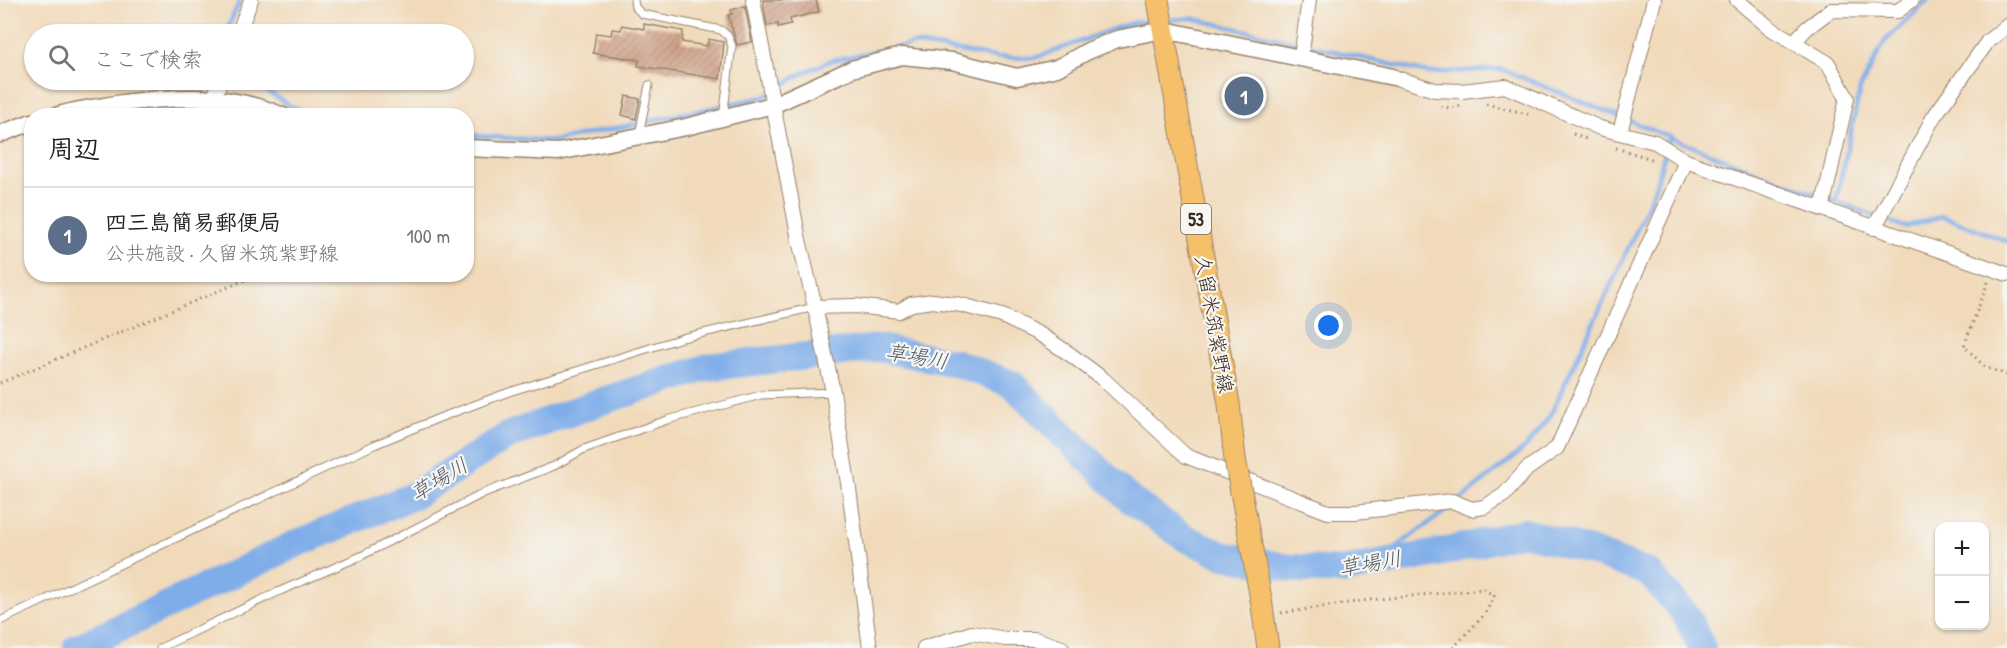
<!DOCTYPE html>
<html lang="ja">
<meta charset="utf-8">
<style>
body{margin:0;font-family:"Patrick Hand","Klee One",sans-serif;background:#f6f6f6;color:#202124}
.controls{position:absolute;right:18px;bottom:18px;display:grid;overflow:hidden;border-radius:12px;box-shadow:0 2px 4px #0004}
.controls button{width:54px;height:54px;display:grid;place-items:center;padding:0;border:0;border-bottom:2px solid #e0e0e0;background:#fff;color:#202124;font:30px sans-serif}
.you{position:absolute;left:1329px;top:326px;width:21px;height:21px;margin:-15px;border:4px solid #fff;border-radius:50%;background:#1a73e8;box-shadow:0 0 0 9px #1a73e833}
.badge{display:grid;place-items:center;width:39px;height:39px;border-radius:50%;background:#b5179e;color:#fff;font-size:20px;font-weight:700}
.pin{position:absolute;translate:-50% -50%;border:3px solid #fff;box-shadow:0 2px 6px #0006}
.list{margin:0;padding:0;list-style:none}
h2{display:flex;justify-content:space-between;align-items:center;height:78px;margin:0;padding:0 24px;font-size:26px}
h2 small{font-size:20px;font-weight:400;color:#757577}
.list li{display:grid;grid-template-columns:39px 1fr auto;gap:18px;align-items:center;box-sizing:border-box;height:96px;padding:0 24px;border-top:2px solid #e0e0e0}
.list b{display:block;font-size:22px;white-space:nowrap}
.list p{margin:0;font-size:20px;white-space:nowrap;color:#757577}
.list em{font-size:20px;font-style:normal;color:#757577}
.icon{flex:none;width:33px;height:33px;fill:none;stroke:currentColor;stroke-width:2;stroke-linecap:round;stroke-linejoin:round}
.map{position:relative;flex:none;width:2007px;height:648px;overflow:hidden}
.search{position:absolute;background:#fff;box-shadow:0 2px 4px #0004;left:24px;top:24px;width:450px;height:66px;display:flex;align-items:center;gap:15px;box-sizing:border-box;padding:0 21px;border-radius:33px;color:#757577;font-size:22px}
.panel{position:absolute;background:#fff;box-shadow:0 2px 4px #0004;left:24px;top:108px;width:450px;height:174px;border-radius:24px}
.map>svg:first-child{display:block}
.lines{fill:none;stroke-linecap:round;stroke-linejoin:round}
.stream{stroke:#7fade9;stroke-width:4.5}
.river{stroke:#7fade9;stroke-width:28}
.building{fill:url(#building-hatch)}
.service-casing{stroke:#96826c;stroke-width:9}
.minor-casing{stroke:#96826c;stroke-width:16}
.tertiary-casing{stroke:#96826c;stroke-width:19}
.primary-casing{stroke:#96826c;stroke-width:23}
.path{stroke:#96826c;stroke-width:3;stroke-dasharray:1.5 4.5;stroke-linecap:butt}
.service{stroke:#fff;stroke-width:7}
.minor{stroke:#fff;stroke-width:14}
.tertiary{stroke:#fff;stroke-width:16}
.primary{stroke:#f6c06b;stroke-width:21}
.primary-bridge-casing{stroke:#96826c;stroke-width:23;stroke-linecap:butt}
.primary-bridge{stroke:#f6c06b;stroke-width:21}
.labels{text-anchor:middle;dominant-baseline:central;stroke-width:4.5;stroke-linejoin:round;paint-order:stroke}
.shield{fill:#f6f6f2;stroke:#73675e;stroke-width:1.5}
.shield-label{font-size:18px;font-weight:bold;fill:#3b2a1e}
.street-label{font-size:20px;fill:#3b2a1e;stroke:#f6f6f2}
.water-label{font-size:21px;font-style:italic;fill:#535865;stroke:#f6f6f2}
</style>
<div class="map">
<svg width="2007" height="648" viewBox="0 0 2007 648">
<defs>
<pattern id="building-hatch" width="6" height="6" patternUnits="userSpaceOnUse" patternTransform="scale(1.5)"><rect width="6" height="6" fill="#cd9d83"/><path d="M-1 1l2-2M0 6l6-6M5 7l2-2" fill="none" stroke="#a8806b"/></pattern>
</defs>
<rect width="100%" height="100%" fill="#f6f6f2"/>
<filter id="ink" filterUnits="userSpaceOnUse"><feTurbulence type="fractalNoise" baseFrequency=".0167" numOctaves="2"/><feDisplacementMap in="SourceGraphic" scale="12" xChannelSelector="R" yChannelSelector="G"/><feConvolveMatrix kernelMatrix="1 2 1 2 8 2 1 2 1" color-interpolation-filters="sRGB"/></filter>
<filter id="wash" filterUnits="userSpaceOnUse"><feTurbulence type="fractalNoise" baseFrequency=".008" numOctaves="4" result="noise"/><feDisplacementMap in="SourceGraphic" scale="24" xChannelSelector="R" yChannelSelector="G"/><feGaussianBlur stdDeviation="1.35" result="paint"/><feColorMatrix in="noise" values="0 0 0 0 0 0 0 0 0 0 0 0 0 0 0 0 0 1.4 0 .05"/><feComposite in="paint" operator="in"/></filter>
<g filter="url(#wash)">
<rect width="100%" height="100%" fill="#f1daba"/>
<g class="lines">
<g class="stream">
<polyline points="1167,20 1191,18 1428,73 1501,69 1759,173 1905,227 1942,216 2007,241"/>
<polyline points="225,34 240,0"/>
<polyline points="249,80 289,105 314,116"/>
<polyline points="466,135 554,141 764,97 801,74 832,60 915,44 995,57 1035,58 1116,28 1136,22 1156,21"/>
<polyline points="1836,201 1860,89 1885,41 1928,0"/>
<polyline points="1460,500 1525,448 1549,418 1645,212 1656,184 1670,136"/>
<polyline points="1373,564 1454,505"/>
</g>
<polyline class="river" points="77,648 298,543 415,495 507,436 596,403 708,367 879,348 956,363 1012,384 1129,499 1187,539 1223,555 1290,568 1342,571 1443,552 1524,532 1590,551 1649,573 1687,616 1702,648"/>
</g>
<g id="blocks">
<g class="building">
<polygon points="763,0 816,0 819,12 790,19 791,24 778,27 778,24 767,26"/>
<polygon points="745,6 752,42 737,45 728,15 732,14 731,10"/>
<polygon points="644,24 683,31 682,42 707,46 709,39 724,42 720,79 638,66 639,60 593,53 596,33 611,35 612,29 621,30 622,25 644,29"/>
<polygon points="626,96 640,99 636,119 622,115"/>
</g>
</g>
</g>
<g filter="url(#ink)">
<use href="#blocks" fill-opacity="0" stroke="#96826c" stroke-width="1.5"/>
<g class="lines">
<g class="service-casing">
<g id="service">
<polyline points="634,0 635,7 642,14 721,30 728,36 732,46 723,118"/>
<polyline points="639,135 649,85"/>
<polyline points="0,621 374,445 439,418 509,392 682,338 815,307"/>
<polyline points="160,648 280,591 361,556 484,493 554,466 584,449 667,420 761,395 833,392"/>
</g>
</g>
<g class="minor-casing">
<g id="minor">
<polyline points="753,0 799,240 815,307 833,392 849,489 870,648"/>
<polyline points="1737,0 1770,28 1828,63 1847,98 1822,209"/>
<polyline points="238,34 251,0"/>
<polyline points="1794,42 1807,28 1831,10 1898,11 1912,0"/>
<polyline points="1301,58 1309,0"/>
<polyline points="1393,77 1435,90 1462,91 1505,86 1600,128 1655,142 1686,161 2007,274"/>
<polyline points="214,97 221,80"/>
<polyline points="1620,132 1654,0"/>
<polyline points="1874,228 1933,118 1988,41 2007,26"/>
<polyline points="815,307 856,306 899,311 911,304 933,301 962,305 1002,316 1041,335 1071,355 1103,379 1186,456 1328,512 1355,512 1452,501 1472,509 1484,507 1504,495 1527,469 1557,448 1686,161"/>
<polyline points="924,648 972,633 1005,639 1035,639 1062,648"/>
</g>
</g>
<g class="tertiary-casing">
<g id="tertiary">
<path d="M55 116C77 109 100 107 123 103 179 96 229 93 283 116"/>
<polyline points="0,134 32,122"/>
<polyline points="466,148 558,152 686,127 773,105 852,69 902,56 952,61 1017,77 1057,68 1088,51 1117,39 1164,30 1393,77"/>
</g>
</g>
<g class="primary-casing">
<g id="primary">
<polyline points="1158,0 1229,404 1235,459"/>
<polyline points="1261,599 1268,648"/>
</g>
</g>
<g class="path">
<polyline points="1486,104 1532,115"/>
<polyline points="1441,106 1449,108 1461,106"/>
<polyline points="1573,134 1589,140"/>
<polyline points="1616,148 1655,160"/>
<polyline points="1988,282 1964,346 1985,367 2007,375"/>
<polyline points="0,383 259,274"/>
<polyline points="1281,613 1369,600 1484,589 1494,596 1485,614 1453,648"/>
</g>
<use href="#service" class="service"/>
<use href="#minor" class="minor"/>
<use href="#tertiary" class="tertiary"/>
<use href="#primary" class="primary"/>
<g class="primary-bridge-casing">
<polyline id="primary-bridge" points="1235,459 1261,599"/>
</g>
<use href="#primary-bridge" class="primary-bridge"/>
</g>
</g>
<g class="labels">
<rect class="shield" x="1181" y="204" width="30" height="30" rx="4.5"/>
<g class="shield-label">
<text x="1196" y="219">53</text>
</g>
<g class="street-label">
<text transform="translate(1215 324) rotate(80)">久留米筑紫野線</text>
</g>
<g class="water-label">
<text transform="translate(917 356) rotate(10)">草場川</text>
<text transform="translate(439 479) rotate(-31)">草場川</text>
<text transform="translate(1370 563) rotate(-10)">草場川</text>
</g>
</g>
</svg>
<div class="controls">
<button>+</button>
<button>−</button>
</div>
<div class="you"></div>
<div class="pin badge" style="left:1244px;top:96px;background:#5c6f8a">1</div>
<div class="search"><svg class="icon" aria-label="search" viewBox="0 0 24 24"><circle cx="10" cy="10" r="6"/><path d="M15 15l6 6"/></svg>ここで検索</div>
<section class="panel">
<h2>周辺<small></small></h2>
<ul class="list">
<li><span class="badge" style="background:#5c6f8a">1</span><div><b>四三島簡易郵便局</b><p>公共施設 · 久留米筑紫野線</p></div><em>100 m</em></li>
</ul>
</section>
</div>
